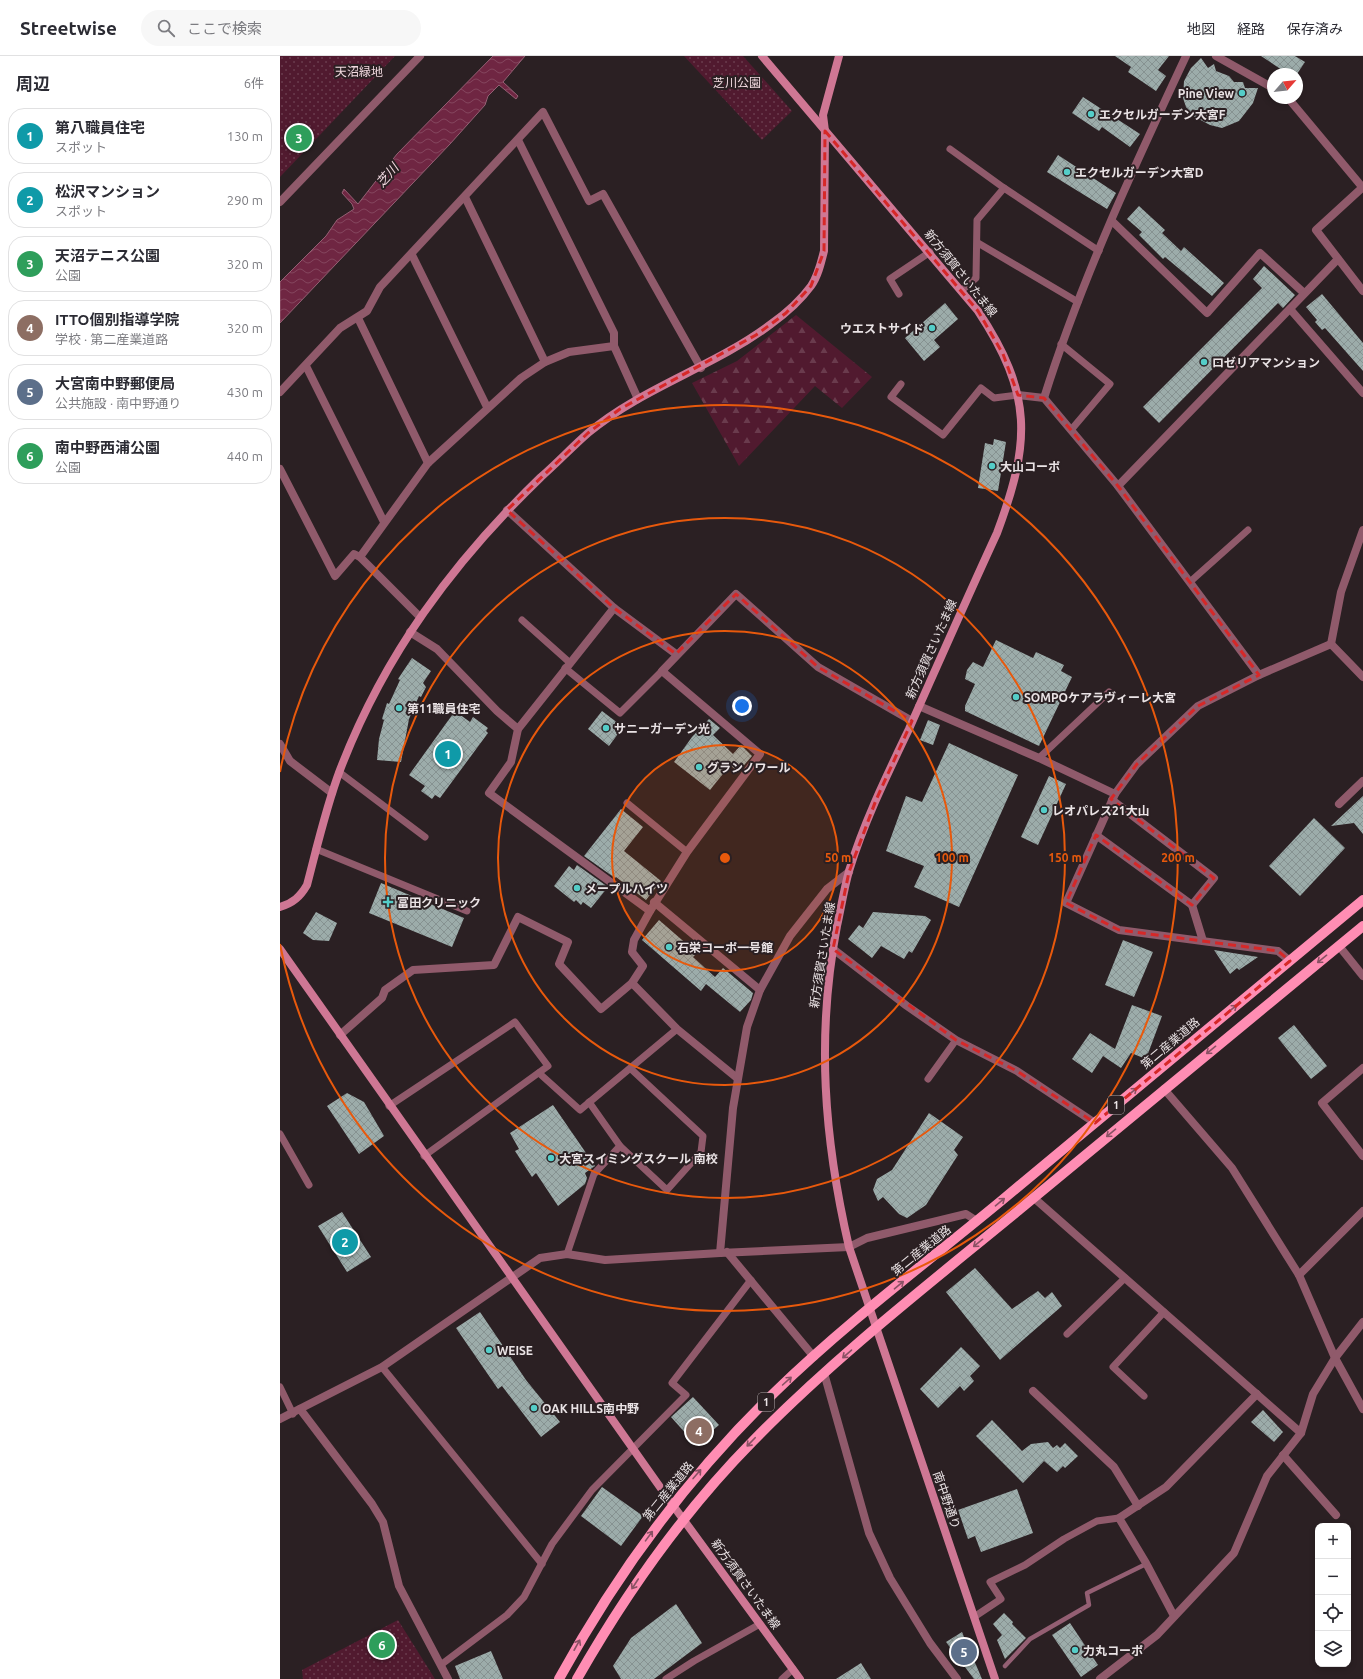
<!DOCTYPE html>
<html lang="ja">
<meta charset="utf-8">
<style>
body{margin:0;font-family:Ubuntu,"Noto Sans JP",sans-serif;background:#f7f7f7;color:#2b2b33}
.controls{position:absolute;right:12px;bottom:12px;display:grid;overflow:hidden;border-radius:8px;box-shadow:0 2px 6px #0003}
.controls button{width:36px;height:36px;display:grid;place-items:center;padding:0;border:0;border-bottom:1px solid #e1e1e2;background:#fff;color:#2b2b33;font:20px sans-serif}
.compass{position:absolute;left:987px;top:12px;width:36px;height:36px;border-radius:50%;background:#fff;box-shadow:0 2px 6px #0003;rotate:62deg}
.you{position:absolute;left:462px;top:650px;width:14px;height:14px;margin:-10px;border:3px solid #fff;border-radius:50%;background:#1a73e8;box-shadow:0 0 0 6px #1a73e833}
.badge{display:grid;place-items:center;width:26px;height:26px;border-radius:50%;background:#3d7476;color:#fff;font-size:13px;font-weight:700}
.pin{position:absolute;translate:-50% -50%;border:2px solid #fff;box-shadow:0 1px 4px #0006}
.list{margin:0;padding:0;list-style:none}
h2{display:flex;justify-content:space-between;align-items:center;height:52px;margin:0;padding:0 16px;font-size:17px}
h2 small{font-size:13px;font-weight:400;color:#7c7c81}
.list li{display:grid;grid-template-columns:26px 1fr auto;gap:12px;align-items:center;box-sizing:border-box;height:56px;margin:0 8px 8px;padding:0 8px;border:1px solid #e1e1e2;border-radius:16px}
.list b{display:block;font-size:15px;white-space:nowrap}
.list p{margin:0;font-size:13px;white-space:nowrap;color:#7c7c81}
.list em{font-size:13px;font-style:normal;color:#7c7c81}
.icon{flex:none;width:22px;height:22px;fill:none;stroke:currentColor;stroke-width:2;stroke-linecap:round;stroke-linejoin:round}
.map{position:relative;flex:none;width:1083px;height:1623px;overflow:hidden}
header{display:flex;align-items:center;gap:24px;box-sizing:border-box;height:56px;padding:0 20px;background:#fff;border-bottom:1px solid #e1e1e2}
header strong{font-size:19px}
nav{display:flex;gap:22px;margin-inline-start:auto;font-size:14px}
.search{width:280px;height:36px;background:#f7f7f7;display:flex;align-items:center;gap:10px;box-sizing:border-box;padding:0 14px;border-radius:22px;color:#7c7c81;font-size:15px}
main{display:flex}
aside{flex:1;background:#fff}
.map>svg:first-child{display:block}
.forest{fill:url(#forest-firs)}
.park{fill:url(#park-dots)}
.water{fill:url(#water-waves);stroke:#945f73}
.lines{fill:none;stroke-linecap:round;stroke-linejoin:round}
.stream{stroke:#945f73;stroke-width:4.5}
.building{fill:url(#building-cross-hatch)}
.lane{stroke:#905a6b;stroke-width:7}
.street{stroke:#905a6b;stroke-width:8}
.secondary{stroke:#cf7794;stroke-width:8}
.primary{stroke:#ff8db3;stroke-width:10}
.oneway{stroke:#8a5164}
.marked{fill:none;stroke:#d62828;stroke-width:3;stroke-dasharray:8 5;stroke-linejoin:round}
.ring{fill:none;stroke:#e8590c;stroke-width:2}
.poi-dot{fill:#54cdc8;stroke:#2b2023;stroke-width:1.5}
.labels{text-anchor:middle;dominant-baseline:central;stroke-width:4;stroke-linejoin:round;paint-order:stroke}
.shield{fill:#2b2023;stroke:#b1a8ab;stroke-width:1}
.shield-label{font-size:11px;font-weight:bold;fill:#eae3e5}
.park-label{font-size:12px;fill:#f1d9df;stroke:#2b2023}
.poi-label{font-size:12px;font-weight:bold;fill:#eae3e5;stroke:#2b2023;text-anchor:start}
.street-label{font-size:12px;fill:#eae3e5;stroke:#2b2023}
.water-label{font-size:13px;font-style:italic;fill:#f2dae1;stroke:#2b2023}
.centre{fill:#e8590c;stroke:#2b2023;stroke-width:2}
.ring-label{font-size:12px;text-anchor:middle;font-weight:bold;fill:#e8590c;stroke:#2b2023;stroke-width:4;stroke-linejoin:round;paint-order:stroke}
</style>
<header>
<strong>Streetwise</strong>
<div class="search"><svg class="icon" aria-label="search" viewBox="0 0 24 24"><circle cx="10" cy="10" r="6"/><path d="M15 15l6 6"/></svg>ここで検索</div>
<nav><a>地図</a><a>経路</a><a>保存済み</a></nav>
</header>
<main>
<aside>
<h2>周辺<small>6件</small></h2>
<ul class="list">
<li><span class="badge" style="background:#0f9aa8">1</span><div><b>第八職員住宅</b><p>スポット</p></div><em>130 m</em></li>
<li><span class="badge" style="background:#0f9aa8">2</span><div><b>松沢マンション</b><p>スポット</p></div><em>290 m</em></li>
<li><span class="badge" style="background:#2e9e5b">3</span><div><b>天沼テニス公園</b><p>公園</p></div><em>320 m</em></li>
<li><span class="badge" style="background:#8d6e63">4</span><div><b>ITTO個別指導学院</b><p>学校 · 第二産業道路</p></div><em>320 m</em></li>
<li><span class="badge" style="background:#5c6f8a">5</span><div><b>大宮南中野郵便局</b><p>公共施設 · 南中野通り</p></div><em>430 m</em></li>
<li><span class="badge" style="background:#2e9e5b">6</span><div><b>南中野西浦公園</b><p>公園</p></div><em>440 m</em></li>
</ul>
</aside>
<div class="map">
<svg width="1083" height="1623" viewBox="0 0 1083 1623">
<defs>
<pattern id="forest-firs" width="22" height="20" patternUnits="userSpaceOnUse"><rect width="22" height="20" fill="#511a2f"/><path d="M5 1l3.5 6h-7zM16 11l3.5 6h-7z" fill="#6a3b4d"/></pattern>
<pattern id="park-dots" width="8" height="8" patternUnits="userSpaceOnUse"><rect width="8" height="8" fill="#511a2f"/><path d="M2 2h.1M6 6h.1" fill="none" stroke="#6a3b4d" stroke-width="1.8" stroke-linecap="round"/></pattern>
<pattern id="water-waves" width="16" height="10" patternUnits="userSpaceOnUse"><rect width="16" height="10" fill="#6f2642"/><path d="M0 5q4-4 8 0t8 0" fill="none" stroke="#84455d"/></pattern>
<pattern id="building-cross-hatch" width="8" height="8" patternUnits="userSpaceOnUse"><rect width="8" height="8" fill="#9cacaa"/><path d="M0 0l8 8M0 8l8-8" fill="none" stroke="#869291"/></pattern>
</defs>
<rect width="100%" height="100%" fill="#2b2023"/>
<polygon class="forest" points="516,259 592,321 562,352 535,330 459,410 412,327 457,305"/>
<g class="park">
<polygon points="0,0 115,0 0,121"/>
<polygon points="404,0 463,0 512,55 482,84"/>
<polygon points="118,1564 155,1623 23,1623 22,1614"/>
</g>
<polygon class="water" points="213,0 245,0 223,26 238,40 236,43 219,29 208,40 205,49 170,88 0,267 0,226 46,180 57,164 74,153 72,148 62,137 64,133 78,148 117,98"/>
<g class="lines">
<polyline class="stream" points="725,1610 750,1583 809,1549 807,1537 864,1509"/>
</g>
<g class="building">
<polygon points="835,0 889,0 878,14 886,20 876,35 848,16 851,11"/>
<polygon points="981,0 1015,0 1025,6 1017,18 1008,18"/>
<polygon points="921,2 928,12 934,8 936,15 949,20 954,26 963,26 965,32 978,32 973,47 959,65 942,72 930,69 913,60 906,51 903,42 904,25 911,12"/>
<polygon points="803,41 860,78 850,91 822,71 819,75 792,57"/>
<polygon points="778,99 836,137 827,153 767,116"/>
<polygon points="859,150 885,174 882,177 901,195 904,191 944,227 932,240 885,201 883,203 859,179 862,176 847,163"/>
<polygon points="984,210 1015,239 1003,252 998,247 879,367 863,351 982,232 973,223"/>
<polygon points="1042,238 1083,287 1083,315 1045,272 1042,274 1035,266 1037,264 1026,251"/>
<polygon points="665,247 678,263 654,284 660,291 644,305 625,282"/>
<polygon points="714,383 726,386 718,435 698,432 705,387 713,389"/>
<polygon points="716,584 753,602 756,596 784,609 781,615 792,621 759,690 685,655 685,650 695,628 685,623 687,614 693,606 703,611"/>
<polygon points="132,602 151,615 143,627 146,631 141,641 139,640 129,663 121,706 97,704 99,683 104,664 102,663 107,647 109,648 120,624 118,623"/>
<polygon points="175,655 190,666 193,661 208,672 206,675 208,677 160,742 155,739 152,743 141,735 145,730 129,719"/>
<polygon points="322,655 343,671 329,690 308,673"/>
<polygon points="429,663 440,672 433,679 453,698 461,689 472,700 458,716 450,709 430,734 394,706 412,681"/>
<polygon points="648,664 660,669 653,689 640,684"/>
<polygon points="669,687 738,719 679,851 634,831 644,810 606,795 626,740 642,746"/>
<polygon points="769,720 786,728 758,789 741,781"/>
<polygon points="1083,740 1083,778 1074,767 1051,770"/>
<polygon points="341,753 363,771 344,795 381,825 366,844 336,821 335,822 304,800"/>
<polygon points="1034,762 1065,792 1020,840 989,810"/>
<polygon points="297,809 328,831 311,852 303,846 301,849 296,844 294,846 274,830 289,810 294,814"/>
<polygon points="101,827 184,862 172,891 89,857"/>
<polygon points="36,856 57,867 49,885 33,884 23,877"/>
<polygon points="593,856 645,860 651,864 632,897 629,895 624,903 601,890 592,902 568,883 579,869 583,872"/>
<polygon points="379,864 417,897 413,901 435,921 443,912 473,937 471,944 460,956 426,928 421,935 362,884"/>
<polygon points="843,884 873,896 854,941 825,929"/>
<polygon points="934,894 978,901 959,914 957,912 950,918"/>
<polygon points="852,949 882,960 866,1003 851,997 841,1012 823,1000 812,1017 792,1003 810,977 835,993"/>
<polygon points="1014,969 1047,1010 1031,1023 998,982"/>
<polygon points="67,1037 84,1046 104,1080 79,1098 47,1050"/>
<polygon points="273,1049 315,1110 305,1117 307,1122 305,1128 278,1150 256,1117 252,1121 235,1095 239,1093 230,1077"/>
<polygon points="649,1057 683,1081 674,1094 678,1099 646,1149 627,1162 619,1158 603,1141 598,1145 593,1134 597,1123 612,1114"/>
<polygon points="62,1156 91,1201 67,1216 38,1170"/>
<polygon points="695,1212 732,1253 758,1235 765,1242 772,1236 782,1250 720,1304 666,1236"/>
<polygon points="200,1256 246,1324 280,1366 261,1381 222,1330 218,1333 176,1272"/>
<polygon points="681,1291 700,1310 690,1320 694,1325 684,1335 680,1330 658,1352 640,1333"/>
<polygon points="413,1341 439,1369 416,1389 391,1361"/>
<polygon points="983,1354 1003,1376 994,1386 971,1366"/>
<polygon points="712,1364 742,1395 751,1388 768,1386 773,1392 777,1389 780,1392 785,1387 798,1400 785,1412 783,1410 777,1416 764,1405 743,1427 696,1380"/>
<polygon points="322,1431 363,1460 341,1490 301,1460"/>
<polygon points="737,1433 753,1477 701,1496 695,1480 688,1483 678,1454"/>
<polygon points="396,1548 422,1587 374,1623 341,1623 333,1610 351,1582"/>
<polygon points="724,1557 733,1566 732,1568 746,1582 725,1603 717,1584 722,1579 713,1568"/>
<polygon points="790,1567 818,1609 801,1621 772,1579"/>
<polygon points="682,1576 702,1623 694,1623 666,1586"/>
<polygon points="211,1595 223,1623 180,1623 175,1610"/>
<polygon points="581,1607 591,1623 556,1623"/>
</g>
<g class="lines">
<g class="lane">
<polyline points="670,93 724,132 819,195"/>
<polyline points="698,187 798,246"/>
<polyline points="682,234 696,222 697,164 724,132"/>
<polyline points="619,238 610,223 650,196"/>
<polyline points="781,288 830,328 791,374"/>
<polyline points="621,328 611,341 663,379 701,332 714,342 738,339"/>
<polyline points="911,525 968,474"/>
<polyline points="242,564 289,606"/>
<polyline points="285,612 340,657 382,615"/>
<polyline points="759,702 829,636"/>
<polyline points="59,716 145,781"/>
<polyline points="347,747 407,796"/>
<polyline points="36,793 187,855"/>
<polyline points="259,1017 300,1054 397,973"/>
<polyline points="648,1023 676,984"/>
<polyline points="309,1046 340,1090 387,1134 421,1096 423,1080 351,1013"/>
<polyline points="109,1050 235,966 268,1010 144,1100"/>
<polyline points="0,1078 29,1129"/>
<polyline points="287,1198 314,1118 340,1090"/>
<polyline points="787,1278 845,1222"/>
<polyline points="102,1311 262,1508"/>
<polyline points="0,1331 13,1358"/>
<polyline points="864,1340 833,1311 884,1256"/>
<polyline points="694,1561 721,1543 710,1526 745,1509 784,1483 817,1465 839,1462"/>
<polyline points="162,1608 227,1559 244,1541 272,1488 312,1434 406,1339 392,1327 471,1224"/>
<polyline points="386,1623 414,1605 480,1568"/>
<polyline points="502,1623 513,1613"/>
</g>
<g class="street">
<polyline points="936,0 993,32"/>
<polyline points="1008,42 1083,132"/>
<polyline points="238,84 334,277 334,290 358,343"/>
<polyline points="1083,131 1036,174 1083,235"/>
<polyline points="185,141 265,306"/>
<polyline points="0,146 140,0"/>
<polyline points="832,165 927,257 980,197 1024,237"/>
<polyline points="132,199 207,351"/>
<polyline points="1010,253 1083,337"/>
<polyline points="78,262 148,407"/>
<polyline points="26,310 104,466"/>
<polyline points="0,336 60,272 87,255 100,231 263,56 309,145 323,138 421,312"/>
<polyline points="738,339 764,342 838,430 979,619"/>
<path d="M764 342C801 224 854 111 906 0"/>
<polyline points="0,413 55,520 74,498 80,501"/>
<polyline points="838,430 1058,203"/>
<polyline points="227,454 334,552 396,598"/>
<polyline points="140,561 80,501 148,407 241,322 265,306 289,296 334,290"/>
<polyline points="130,576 157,593 217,655 238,673 231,706 209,737 370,855 407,796 480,698 382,615 456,538 538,611 632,665"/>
<polyline points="1051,588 1061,536 1083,474"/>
<polyline points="1051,588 1083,621"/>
<polyline points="639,650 759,702 835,738 857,708 918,650 979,619 1051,588"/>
<polyline points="238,673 334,552"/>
<polyline points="0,688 10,705 52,737"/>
<polyline points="835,738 786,847 839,874 998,895 1010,905"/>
<polyline points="1059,748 1083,725"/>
<polyline points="816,779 912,849 934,822 832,744"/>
<polyline points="374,846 480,934"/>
<polyline points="912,849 923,885"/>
<polyline points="1059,890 1083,920"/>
<polyline points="553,893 627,950 676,984 737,1015 815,1067"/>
<polyline points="352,927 397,973 457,1022"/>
<polyline points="60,979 102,942 105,934 133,914 214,909 238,861 288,886 279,908 321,953 352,927 363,910 352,896 354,884 370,855"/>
<polyline points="1083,1012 1042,1047 1083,1100"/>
<polyline points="884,1033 952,1112 1019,1219 1055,1302 1083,1353"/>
<polyline points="754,1142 1021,1377"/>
<polyline points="447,1196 534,1301"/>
<polyline points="440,1197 453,1052 467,971 480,934 510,880 547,833 569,816"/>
<polyline points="1019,1219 1083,1155"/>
<polyline points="544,1317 589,1477 610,1522 650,1587 677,1623"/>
<polyline points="753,1335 834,1411 858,1450"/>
<polyline points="20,1353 92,1448 103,1466 119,1530 168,1623"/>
<polyline points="0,1363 102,1311 260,1202 287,1198 325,1204 440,1197 569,1191 587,1182 686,1158 697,1165"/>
<polyline points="1003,1399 1056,1459"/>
<polyline points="894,1560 866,1507 839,1462 886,1431 977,1338"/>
<polyline points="820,1623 877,1579 954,1497 987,1420 1021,1377 1033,1338 1055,1302 1083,1266"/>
</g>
<g class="secondary">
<path d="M482 0 698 255C753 338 751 386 717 477 687 542 658 608 629 673 607 719 584 766 569 815 564 833 561 852 557 870 536 980 544 1083 569 1191L715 1623"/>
<path d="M0 851C13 847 20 841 27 829 37 791 46 751 60 714 104 599 173 506 261 421 277 407 292 391 308 377 363 331 434 311 491 268 505 258 520 245 531 230 538 220 541 207 544 195L545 75 543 59 559 0"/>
<polyline points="0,893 392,1448 520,1623"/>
</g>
<g class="primary">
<path d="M279 1623C338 1515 407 1421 496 1335 566 1267 646 1207 721 1145 842 1045 963 945 1083 844"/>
<path d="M297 1623C346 1537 404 1455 473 1385 555 1301 649 1228 739 1154 854 1059 969 964 1083 870"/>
</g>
</g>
<defs><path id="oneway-shaft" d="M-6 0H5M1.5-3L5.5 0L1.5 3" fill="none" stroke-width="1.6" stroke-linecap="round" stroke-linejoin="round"/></defs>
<g class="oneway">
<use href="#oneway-shaft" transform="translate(1042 903) rotate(141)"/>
<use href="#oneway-shaft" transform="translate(952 953) rotate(-40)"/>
<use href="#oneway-shaft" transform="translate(931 994) rotate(141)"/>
<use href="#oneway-shaft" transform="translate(852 1036) rotate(-40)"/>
<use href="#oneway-shaft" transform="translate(831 1077) rotate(140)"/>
<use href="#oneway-shaft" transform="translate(720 1146) rotate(-40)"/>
<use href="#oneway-shaft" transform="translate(698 1187) rotate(141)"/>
<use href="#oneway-shaft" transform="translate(619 1229) rotate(-40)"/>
<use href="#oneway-shaft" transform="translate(567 1298) rotate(139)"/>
<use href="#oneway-shaft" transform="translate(507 1325) rotate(-42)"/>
<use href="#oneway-shaft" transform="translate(471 1386) rotate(134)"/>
<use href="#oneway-shaft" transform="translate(417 1418) rotate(-49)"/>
<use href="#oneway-shaft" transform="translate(369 1480) rotate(-54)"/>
<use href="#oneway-shaft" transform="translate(355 1528) rotate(123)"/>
<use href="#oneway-shaft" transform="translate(297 1589) rotate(-61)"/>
</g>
<path class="marked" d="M545 75 698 255 723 298 738 339 764 342 838 430 979 619 918 650 857 708 831 743 934 822 912 849 816 779 786 847 839 874 998 895 1010 905 815 1067 737 1015 676 984 553 893 569 816 596 744 632 665 538 611 456 538 396 598 334 552 227 454 308 377 340 353 476 279 506 257 531 230 544 195Z"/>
<circle cx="445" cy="802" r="113" fill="#e8590c" fill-opacity=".12"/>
<g class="ring">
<circle cx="445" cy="802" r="113"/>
<circle cx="445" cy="802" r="227"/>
<circle cx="445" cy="802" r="340"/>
<path d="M0 716A453 453 0 1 1 0 888"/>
</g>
<g class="poi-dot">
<circle cx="962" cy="37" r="4"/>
<circle cx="811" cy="58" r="4"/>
<circle cx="787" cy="116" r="4"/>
<circle cx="652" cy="272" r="4"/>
<circle cx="924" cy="306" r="4"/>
<circle cx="712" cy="410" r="4"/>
<circle cx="736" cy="641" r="4"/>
<circle cx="119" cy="652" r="4"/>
<circle cx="326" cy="672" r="4"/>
<circle cx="419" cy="711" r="4"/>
<circle cx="764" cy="754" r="4"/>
<circle cx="297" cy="832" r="4"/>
<path d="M106 840h4v4h4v4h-4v4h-4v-4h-4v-4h4z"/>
<circle cx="389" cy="891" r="4"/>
<circle cx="271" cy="1102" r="4"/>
<circle cx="209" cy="1294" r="4"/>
<circle cx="254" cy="1352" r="4"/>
<circle cx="795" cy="1594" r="4"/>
</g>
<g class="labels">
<g class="shield">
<rect x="828" y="1040" width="16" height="18" rx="3"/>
<rect x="478" y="1337" width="16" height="18" rx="3"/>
</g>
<g class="shield-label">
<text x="836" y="1049">1</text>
<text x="486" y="1346">1</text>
</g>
<g class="park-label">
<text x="79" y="15">天沼緑地</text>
<text x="457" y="26">芝川公園</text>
</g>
<g class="poi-label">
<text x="954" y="37" text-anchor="end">Pine View</text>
<text x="819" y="58">エクセルガーデン大宮F</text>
<text x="795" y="116">エクセルガーデン大宮D</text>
<text x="644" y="272" text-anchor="end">ウエストサイド</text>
<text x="932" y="306">ロゼリアマンション</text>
<text x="720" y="410">大山コーポ</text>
<text x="744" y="641">SOMPOケアラヴィーレ大宮</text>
<text x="127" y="652">第11職員住宅</text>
<text x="334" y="672">サニーガーデン光</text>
<text x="427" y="711">グランノワール</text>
<text x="772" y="754">レオパレス21大山</text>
<text x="305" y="832">メープルハイツ</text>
<text x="117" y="846">冨田クリニック</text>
<text x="397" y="891">石栄コーポ一号館</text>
<text x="279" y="1102">大宮スイミングスクール 南校</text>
<text x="217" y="1294">WEISE</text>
<text x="262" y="1352">OAK HILLS南中野</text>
<text x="803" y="1594">力丸コーポ</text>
</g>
<g class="street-label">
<text transform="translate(681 217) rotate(51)">新方須賀さいたま線</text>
<text transform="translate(651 593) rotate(-66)">新方須賀さいたま線</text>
<text transform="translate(542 899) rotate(-81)">新方須賀さいたま線</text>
<text transform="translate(890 987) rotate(-40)">第二産業道路</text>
<text transform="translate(641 1194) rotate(-39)">第二産業道路</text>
<text transform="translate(388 1435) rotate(-51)">第二産業道路</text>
<text transform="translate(667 1444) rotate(71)">南中野通り</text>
<text transform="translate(466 1528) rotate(54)">新方須賀さいたま線</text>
</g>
<g class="water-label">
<text transform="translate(107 119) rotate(-49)">芝川</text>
</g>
</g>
<circle cx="445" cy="802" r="6" class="centre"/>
<g class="ring-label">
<text x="558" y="806">50 m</text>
<text x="672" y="806">100 m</text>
<text x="785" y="806">150 m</text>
<text x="898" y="806">200 m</text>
</g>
</svg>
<div class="controls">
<button>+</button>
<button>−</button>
<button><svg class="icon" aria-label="locate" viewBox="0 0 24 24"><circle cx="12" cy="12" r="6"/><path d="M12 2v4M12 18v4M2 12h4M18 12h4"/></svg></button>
<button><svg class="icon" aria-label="layers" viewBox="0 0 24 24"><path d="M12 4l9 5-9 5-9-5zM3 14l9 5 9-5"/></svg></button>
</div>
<svg class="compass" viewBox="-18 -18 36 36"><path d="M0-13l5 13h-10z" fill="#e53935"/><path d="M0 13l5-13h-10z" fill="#7c7c81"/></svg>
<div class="you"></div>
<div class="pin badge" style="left:168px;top:698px;background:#0f9aa8">1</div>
<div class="pin badge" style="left:65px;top:1186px;background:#0f9aa8">2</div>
<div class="pin badge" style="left:19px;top:82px;background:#2e9e5b">3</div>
<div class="pin badge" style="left:419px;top:1375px;background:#8d6e63">4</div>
<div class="pin badge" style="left:684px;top:1596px;background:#5c6f8a">5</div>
<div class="pin badge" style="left:102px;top:1589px;background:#2e9e5b">6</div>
</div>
</main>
